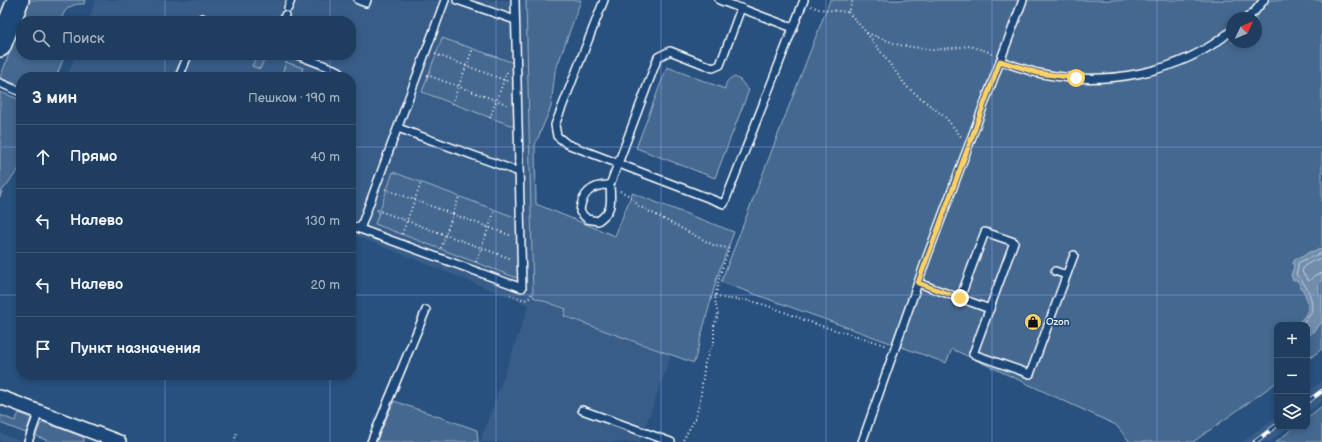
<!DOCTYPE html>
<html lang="ru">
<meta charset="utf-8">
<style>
body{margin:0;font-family:"Balsamiq Sans",sans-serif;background:#2b4868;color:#f1f3f6}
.controls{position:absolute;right:12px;bottom:12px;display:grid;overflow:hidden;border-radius:8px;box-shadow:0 2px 6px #0003}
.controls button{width:36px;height:36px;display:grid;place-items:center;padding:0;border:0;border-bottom:1px solid #3c5674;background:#1e3d5f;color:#f1f3f6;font:20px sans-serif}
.compass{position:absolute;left:1226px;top:12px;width:36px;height:36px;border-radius:50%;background:#1e3d5f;box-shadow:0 2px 6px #0003;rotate:46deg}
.stop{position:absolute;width:12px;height:12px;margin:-9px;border:3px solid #ffd166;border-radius:50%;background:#fff}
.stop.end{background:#ffd166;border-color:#fff;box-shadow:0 1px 4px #0008}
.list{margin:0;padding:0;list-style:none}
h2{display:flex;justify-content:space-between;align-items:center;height:52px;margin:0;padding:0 16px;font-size:17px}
h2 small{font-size:13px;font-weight:400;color:#a1aebd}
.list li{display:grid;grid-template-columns:26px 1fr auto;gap:12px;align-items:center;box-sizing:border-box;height:64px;padding:0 16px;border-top:1px solid #3c5674}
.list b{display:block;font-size:15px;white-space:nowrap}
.list em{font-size:13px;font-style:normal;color:#a1aebd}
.icon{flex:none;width:22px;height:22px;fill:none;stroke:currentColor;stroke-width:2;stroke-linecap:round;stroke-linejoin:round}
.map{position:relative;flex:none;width:1322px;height:442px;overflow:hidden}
.search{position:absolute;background:#1e3d5f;box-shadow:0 2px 6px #0003;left:16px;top:16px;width:340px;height:44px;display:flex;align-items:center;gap:10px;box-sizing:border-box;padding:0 14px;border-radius:16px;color:#a1aebd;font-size:15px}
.panel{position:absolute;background:#1e3d5f;box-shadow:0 2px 6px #0003;left:16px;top:72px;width:340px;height:308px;border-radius:16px}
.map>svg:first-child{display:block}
.built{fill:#375d88}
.green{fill:#446890;stroke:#a2b4c8;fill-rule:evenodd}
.water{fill:#718dab;stroke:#aabbcd}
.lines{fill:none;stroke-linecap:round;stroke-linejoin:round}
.shore{stroke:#c6d1dd;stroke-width:1}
.service-casing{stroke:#fff;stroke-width:10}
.minor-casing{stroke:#fff;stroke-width:16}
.primary-casing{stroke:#fff;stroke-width:24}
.path{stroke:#fff;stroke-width:2;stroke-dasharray:1 3;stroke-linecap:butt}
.service{stroke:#1f4a7a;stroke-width:7}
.minor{stroke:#1f4a7a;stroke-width:13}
.primary{stroke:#1f4a7a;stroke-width:21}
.rail-casing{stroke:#fff;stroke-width:4.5}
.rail{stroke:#1f4a7a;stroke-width:3;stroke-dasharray:9;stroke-linecap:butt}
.route{stroke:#ffd166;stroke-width:5}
.grid{fill:none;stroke:#839eea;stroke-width:1;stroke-opacity:0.55}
.labels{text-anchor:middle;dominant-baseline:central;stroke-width:3.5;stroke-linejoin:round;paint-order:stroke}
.poi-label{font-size:10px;fill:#fff;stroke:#1f4a7a;text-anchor:start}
</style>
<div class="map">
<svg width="1322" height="442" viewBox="0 0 1322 442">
<rect width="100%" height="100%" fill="#28517f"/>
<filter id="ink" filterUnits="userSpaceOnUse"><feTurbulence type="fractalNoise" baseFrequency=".025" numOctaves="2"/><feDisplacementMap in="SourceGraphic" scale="8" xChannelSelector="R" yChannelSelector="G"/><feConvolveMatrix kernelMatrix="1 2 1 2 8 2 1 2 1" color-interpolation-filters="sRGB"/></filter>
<g filter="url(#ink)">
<g class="built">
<polygon points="96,0 526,0 533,297 566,309 564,316 671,355 640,442 480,442 529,305 351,234 351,77 67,77 75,55 351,55 351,21 88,21"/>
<polygon points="1322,381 1322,401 1307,413 1307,393"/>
<polygon points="1277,416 1277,427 1288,427 1269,442 1242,442"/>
<polygon points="0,433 22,442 0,442"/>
</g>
<g class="green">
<path d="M30 0H85L84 4C72 3 63 9 61 21H22Z"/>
<polygon points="526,0 581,0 555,72 551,107 535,145 536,204 615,236 632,193 734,232 717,277 694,363 564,316 566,309 533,297"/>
<path d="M830 0H1322V349L1307 360V325H1277V382L1193 442H1130L1116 425 952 349 946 363 721 282ZM1232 18H1256V42H1232Z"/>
<polygon points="21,22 21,55 65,55 56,77 21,77 21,86 0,78"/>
<polygon points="442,38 517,64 518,128 422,92"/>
<polygon points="257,55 266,55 260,69 252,66"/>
<polygon points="286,62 303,68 300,77 281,77"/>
<path d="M667 67 725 89C725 81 732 73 740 80 744 83 744 87 749 90L715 178 636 148Z"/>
<polygon points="0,92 21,100 21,166 2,191 0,197"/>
<polygon points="393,172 520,219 522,280 375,224"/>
<polygon points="394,401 477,430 478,442 376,442"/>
<polygon points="1322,406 1322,442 1276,442 1295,427 1307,427 1307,418"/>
<polygon points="19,413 31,418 26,433 0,423 0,415 15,421"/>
<polygon points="43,422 83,437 84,439 84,442 51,442 36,436 40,425"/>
</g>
<path class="water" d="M1322 249V280L1319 284V294L1322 295V322L1307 338V325H1297C1300 321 1305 317 1307 312 1311 301 1302 289 1297 280H1293L1291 275 1294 267 1293 263 1296 258 1302 257 1309 252Z"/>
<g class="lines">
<g class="shore">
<polyline points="1322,258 1313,261 1304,266 1302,272 1309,281 1315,275 1322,273"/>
<path d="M1302 325C1304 322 1308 318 1310 315 1316 303 1306 282 1296 275L1298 268V263C1305 259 1314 256 1322 253"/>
</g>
<g class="service-casing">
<g id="service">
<polyline points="358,0 366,3 367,0"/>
<polyline points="457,0 515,20"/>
<polyline points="604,0 555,125 557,136 567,144 724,204 804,0"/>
<polyline points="719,0 793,28"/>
<polyline points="288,8 291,0"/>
<polyline points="1247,18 1255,11 1264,0"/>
<polyline points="201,21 202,18 208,21"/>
<polyline points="283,21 285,15"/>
<polyline points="297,55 339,71 337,77"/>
<path d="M1000 61C1013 65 1026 70 1038 73 1103 87 1181 74 1232 30"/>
<polyline points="179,77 188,55"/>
<polyline points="0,83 21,92"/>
<polyline points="398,128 519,172"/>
<path d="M610 185C592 184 581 194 580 212L587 219 598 221C613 210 611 204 610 185L658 57 670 51 713 68 720 65 741 8"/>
<polyline points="351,225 360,229 445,0"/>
<polyline points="360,229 522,288 515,0"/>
<polyline points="1055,271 1066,275"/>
<polyline points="918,283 990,309"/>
<polyline points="960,298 985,232 1014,242 973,354 1030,374 1074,255"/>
<polyline points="582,410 671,442"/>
<polyline points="28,442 39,411"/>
<polyline points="371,442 426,310"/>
<polyline points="862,442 927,257 1023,0"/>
</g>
</g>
<g class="minor-casing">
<polyline id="minor" points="0,397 119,442"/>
</g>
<g class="primary-casing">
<polyline id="primary" points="0,46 18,0"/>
</g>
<g class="path">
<polyline points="811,6 819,9 848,12 853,0"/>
<polyline points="848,12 866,32 907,87 946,118 962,138"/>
<polyline points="867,33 899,45 933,50 970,46 989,52 993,55"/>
<polyline points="435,54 507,81"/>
<polyline points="427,75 509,105"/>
<polyline points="452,104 473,48"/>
<polyline points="490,118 507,72"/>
<polyline points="385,189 512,236"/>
<polyline points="620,191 630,196 639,206 715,246 728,248 729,249 719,278 715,300 718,315 714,326 714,341 705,362 700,401 695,419 682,442"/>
<polyline points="377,210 512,259"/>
<polyline points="402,234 421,183"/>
<polyline points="441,248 459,197"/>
<polyline points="476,262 495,210"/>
<polyline points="510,295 525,300 529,298 532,292"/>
<path d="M715 296C729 301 741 298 755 302 773 307 789 314 807 321 833 331 860 335 886 346"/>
<polyline points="234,442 237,432"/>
</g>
<use href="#service" class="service"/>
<use href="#minor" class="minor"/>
<use href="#primary" class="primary"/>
<g class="rail-casing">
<g id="rail">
<polyline points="1307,402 1322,391"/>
<polyline points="1255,442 1277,425"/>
</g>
</g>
<use href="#rail" class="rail"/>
</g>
</g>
<g class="lines" filter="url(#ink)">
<polyline class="route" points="960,298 918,283 1000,61 1038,73 1076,78"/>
</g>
<path class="grid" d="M165 0V21M330 0V21M496 0V442M661 0V442M826 0V442M992 0V442M1157 0V442M165 55V77M330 55V77M0 147H21M351 147H1322M0 295H21M351 295H1322M165 375V442M330 375V442"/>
<defs>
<g id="shop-disc" transform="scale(0.9)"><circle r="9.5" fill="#ffd166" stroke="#1f4a7a"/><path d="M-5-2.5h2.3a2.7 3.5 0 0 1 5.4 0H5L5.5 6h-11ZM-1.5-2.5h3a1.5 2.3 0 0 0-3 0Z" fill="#111"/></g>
</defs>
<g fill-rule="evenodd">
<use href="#shop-disc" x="1033" y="322"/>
</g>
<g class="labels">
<g class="poi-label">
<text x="1046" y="322">Ozon</text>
</g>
</g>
</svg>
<div class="controls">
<button>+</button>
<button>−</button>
<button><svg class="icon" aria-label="layers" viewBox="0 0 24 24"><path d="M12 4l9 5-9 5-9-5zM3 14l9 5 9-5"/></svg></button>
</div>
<svg class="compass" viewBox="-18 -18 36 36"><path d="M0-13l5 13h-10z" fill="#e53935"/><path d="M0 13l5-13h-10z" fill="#a1aebd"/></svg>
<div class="stop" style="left:1076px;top:78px"></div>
<div class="stop end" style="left:960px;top:298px"></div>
<div class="search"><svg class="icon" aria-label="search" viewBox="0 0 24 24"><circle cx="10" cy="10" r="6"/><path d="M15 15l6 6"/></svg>Поиск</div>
<section class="panel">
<h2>3 мин<small>Пешком · 190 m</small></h2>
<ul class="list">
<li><svg class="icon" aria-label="ahead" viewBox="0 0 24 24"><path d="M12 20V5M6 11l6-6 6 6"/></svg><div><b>Прямо</b></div><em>40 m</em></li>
<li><svg class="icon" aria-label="left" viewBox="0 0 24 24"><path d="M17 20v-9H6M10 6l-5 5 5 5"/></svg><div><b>Налево</b></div><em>130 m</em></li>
<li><svg class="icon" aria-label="left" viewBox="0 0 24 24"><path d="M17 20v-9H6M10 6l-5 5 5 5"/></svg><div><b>Налево</b></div><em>20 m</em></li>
<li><svg class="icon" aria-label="arrive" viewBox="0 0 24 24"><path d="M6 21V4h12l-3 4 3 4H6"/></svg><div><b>Пункт назначения</b></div></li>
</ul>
</section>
</div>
